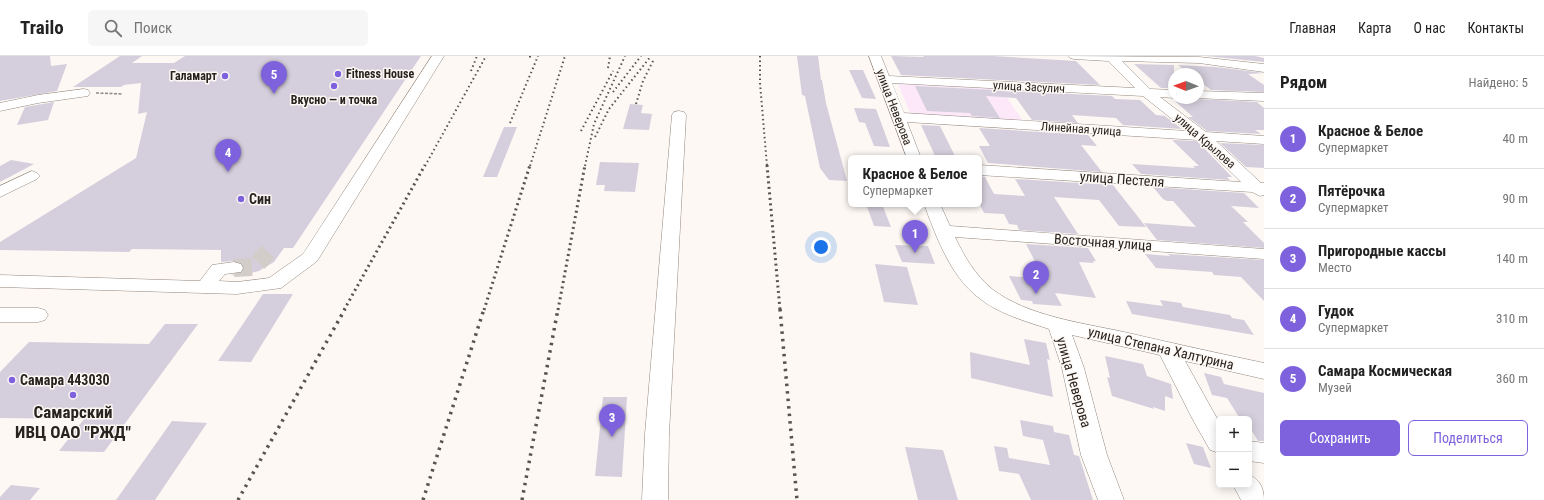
<!DOCTYPE html>
<html lang="ru">
<meta charset="utf-8">
<style>
body{margin:0;font-family:"Roboto Condensed",sans-serif;background:#f6f6f6;color:#222}
.controls{position:absolute;right:12px;bottom:12px;display:grid;overflow:hidden;border-radius:6px;box-shadow:0 2px 10px #0003}
.controls button{width:36px;height:36px;display:grid;place-items:center;padding:0;border:0;border-bottom:1px solid #e0e0e0;background:#fff;color:#222;font:20px sans-serif}
.compass{position:absolute;left:1168px;top:12px;width:36px;height:36px;border-radius:50%;background:#fff;box-shadow:0 2px 10px #0003;rotate:271deg}
.you{position:absolute;left:821px;top:191px;width:14px;height:14px;margin:-10px;border:3px solid #fff;border-radius:50%;background:#1a73e8;box-shadow:0 0 0 6px #1a73e833}
.badge{display:grid;place-items:center;width:26px;height:26px;border-radius:50%;background:#7e62dd;color:#fff;font-size:13px;font-weight:700}
.pin{position:absolute;translate:-50% -33px;filter:drop-shadow(0 1px 2px #0008)}
.pin::after{content:'';position:absolute;top:21px;width:14px;height:12px;background:inherit;clip-path:polygon(0 0,100% 0,50% 100%)}
.popup{position:absolute;left:848px;top:99px;width:134px;height:52px;box-sizing:border-box;display:grid;place-content:center;border-radius:6px;background:#fff;filter:drop-shadow(0 1px 3px #0005);font-size:13px;white-space:nowrap;color:#767676}
.popup b{font-size:15px;color:#222}
.popup::after{content:'';position:absolute;left:50%;top:100%;margin-left:-8px;border:8px solid transparent;border-top-color:#fff}
.list{margin:0;padding:0;list-style:none}
h2{display:flex;justify-content:space-between;align-items:center;height:52px;margin:0;padding:0 16px;font-size:17px}
h2 small{font-size:13px;font-weight:400;color:#767676}
.list li{display:grid;grid-template-columns:26px 1fr auto;gap:12px;align-items:center;box-sizing:border-box;height:60px;padding:0 16px;border-top:1px solid #e0e0e0}
.list b{display:block;font-size:15px;white-space:nowrap}
.list p{margin:0;font-size:13px;white-space:nowrap;color:#767676}
.list em{font-size:13px;font-style:normal;color:#767676}
.actions{display:flex;gap:8px;padding:12px 16px}
.actions a{flex:1;padding:9px 0;border:1px solid #7e62dd;border-radius:6px;text-align:center;font-size:14px;color:#7e62dd}
.actions .main{background:#7e62dd;color:#fff}
.icon{flex:none;width:22px;height:22px;fill:none;stroke:currentColor;stroke-width:2;stroke-linecap:round;stroke-linejoin:round}
.map{position:relative;flex:none;width:1264px;height:444px;overflow:hidden}
header{display:flex;align-items:center;gap:24px;box-sizing:border-box;height:56px;padding:0 20px;background:#fff;border-bottom:1px solid #e0e0e0}
header strong{font-size:19px}
nav{display:flex;gap:22px;margin-inline-start:auto;font-size:14px}
.search{width:280px;height:36px;background:#f6f6f6;display:flex;align-items:center;gap:10px;box-sizing:border-box;padding:0 14px;border-radius:6px;color:#767676;font-size:15px}
main{display:flex}
aside{flex:1;background:#fff}
.map>svg:first-child{display:block}
.education{fill:#fce8f9}
.building{fill:#d5cfdd}
.lines{fill:none;stroke-linecap:round;stroke-linejoin:round}
.minor-tunnel{stroke:#d2cdc9;stroke-width:18;stroke-dasharray:18 8;stroke-linecap:butt}
.minor-casing{stroke:#93877e;stroke-width:1}
.path{stroke:#8e8985;stroke-width:1.5;stroke-dasharray:3 1.5;stroke-linecap:butt}
.minor{fill:#fff;fill-rule:evenodd}
.rail-far2{stroke:#58534f;stroke-width:2;stroke-dasharray:1.5 3;stroke-linecap:butt}
.rail-far1{stroke:#58534f;stroke-width:3;stroke-dasharray:2 3.5;stroke-linecap:butt}
.rail{stroke:#58534f;stroke-width:3.5;stroke-dasharray:2.5 5;stroke-linecap:butt}
.poi-dot{fill:#7e62dd;stroke:#fdf8f4;stroke-width:1.5}
.labels{text-anchor:middle;dominant-baseline:central;stroke-width:3;stroke-linejoin:round;paint-order:stroke}
.far-poi-label{font-size:12px;font-weight:bold;fill:#28231f;stroke:#fdf8f4;text-anchor:start}
.far-street-label{font-size:12px;fill:#28231f;stroke:#fdf8f4}
.street-label{font-size:14px;fill:#28231f;stroke:#fdf8f4}
.poi-label{font-size:14px;font-weight:bold;fill:#28231f;stroke:#fdf8f4;text-anchor:start}
.near-poi-label{font-size:17px;font-weight:bold;fill:#28231f;stroke:#fdf8f4}
</style>
<header>
<strong>Trailo</strong>
<div class="search"><svg class="icon" aria-label="search" viewBox="0 0 24 24"><circle cx="10" cy="10" r="6"/><path d="M15 15l6 6"/></svg>Поиск</div>
<nav><a>Главная</a><a>Карта</a><a>О нас</a><a>Контакты</a></nav>
</header>
<main>
<div class="map">
<svg width="1264" height="444" viewBox="0 0 1264 444">
<rect width="100%" height="100%" fill="#fdf8f4"/>
<polygon class="education" points="898,28 1001,33 1023,65 911,59"/>
<g class="building">
<polygon points="0,0 50,0 51,10 67,8 57,35 0,45"/>
<polygon points="120,0 142,0 132,7 174,7 185,0 421,0 293,192 284,192 274,206 259,215 239,220 230,219 241,217 244,211 241,207 234,205 221,206 221,194 132,193 129,196 0,194 0,186 136,102 147,56 138,58 141,27 124,29 121,31 73,31"/>
<polygon points="797,0 818,0 821,24 822,24 826,47 847,125 829,124 820,112 805,40 802,39"/>
<polygon points="891,0 924,1 923,0 993,0 1076,5 1100,29 901,19"/>
<polygon points="1206,0 1255,0 1264,2 1264,6"/>
<polygon points="1134,8 1174,9 1174,32 1161,32"/>
<polygon points="1178,9 1216,11 1264,17 1248,18 1264,29 1264,36 1211,34 1198,24 1198,18 1190,18"/>
<polygon points="849,14 863,14 876,43 862,42"/>
<polygon points="915,30 1112,40 1115,43 1140,44 1156,59 1165,60 1182,73 1123,69 1116,62 1072,59 1078,67 1032,64 1016,42 986,40 1000,62 972,60 970,57 927,55"/>
<polygon points="1176,42 1257,46 1264,52 1264,74 1255,74 1261,78 1207,75 1188,61 1193,61 1176,46 1177,46 1174,43"/>
<polygon points="54,46 48,64 17,69 25,51"/>
<polygon points="630,48 643,49 641,57 652,58 649,74 623,73"/>
<polygon points="854,52 876,53 890,91 874,90 865,67 859,66"/>
<polygon points="921,69 940,70 956,102 936,102"/>
<polygon points="504,71 517,71 497,121 483,121"/>
<polygon points="979,72 1088,79 1097,90 1081,89 1102,116 988,107 979,90 990,90"/>
<polygon points="1172,84 1197,85 1232,121 1227,121 1230,124 1141,118 1132,108 1195,112 1193,110 1199,110"/>
<polygon points="1220,87 1264,89 1264,112 1246,111"/>
<polygon points="11,104 34,108 0,126 0,110"/>
<polygon points="600,106 639,107 635,136 604,135 605,129 596,129"/>
<polygon points="979,120 985,121 994,138 1025,140 1015,123 1113,129 1146,171 1119,170 1099,144 1054,141 1078,178 1019,174 1017,169 1009,168 1004,158 984,157 979,147"/>
<polygon points="1153,131 1244,137 1259,152 1231,150 1248,166 1243,166 1264,187 1264,192 1157,184 1144,167 1196,171 1173,145 1167,145 1163,143"/>
<polygon points="866,148 882,148 891,171 874,170"/>
<polygon points="1026,188 1088,192 1096,205 1093,205 1094,207 1079,206 1096,242 1055,237 1062,250 1033,248 1032,245 1021,244 1009,220 1044,223"/>
<polygon points="895,189 928,190 935,208 902,206"/>
<polygon points="1145,198 1170,200 1168,198 1264,204 1264,245 1241,221 1214,219 1212,216 1156,212"/>
<polygon points="875,208 907,211 918,249 884,246"/>
<polygon points="263,238 293,238 251,306 218,305"/>
<polygon points="1160,244 1181,247 1183,251 1230,259 1232,262 1244,264 1254,279 1132,258 1126,245 1163,250"/>
<polygon points="165,268 198,268 104,396 59,395 84,363 0,362 0,316 29,286 149,288"/>
<polygon points="1024,283 1046,287 1050,304 1047,303 1053,341 971,322 970,296 1030,309"/>
<polygon points="1105,300 1143,308 1147,320 1171,328 1173,343 1165,340 1165,355 1153,351 1154,353 1112,340 1107,321 1110,322"/>
<polygon points="1204,317 1221,321 1224,328 1264,337 1264,385 1258,385 1249,370 1249,363 1239,361 1227,342 1212,339"/>
<polygon points="603,341 627,341 622,421 595,420"/>
<polygon points="1020,364 1053,370 1054,376 1069,379 1074,399 1079,400 1093,444 1031,444 1019,418 999,415 994,390 1007,392 1009,402 1050,409 1043,384 1023,380"/>
<polygon points="172,365 207,367 155,444 116,444"/>
<polygon points="1186,387 1203,391 1211,412 1194,408"/>
<polygon points="905,391 943,394 958,444 918,444"/>
<polygon points="11,429 40,432 30,444 0,444 0,441"/>
</g>
<g class="lines">
<polyline class="minor-tunnel" points="234,212 254,211 268,196"/>
<g class="minor-casing">
<g id="minor">
<polygon points="432,0 444,0 319,202 316,206 281,232 237,238 0,231 0,219 200,225 212,209 234,206 241,208 243,212 241,216 225,218 219,225 237,226 269,222 303,198"/>
<path d="M869 0H881L889 20 1135 32 1108 5 1074 3 1070 2 1068 0 1199 1 1264 8V16L1199 7 1122 5 1150 33 1174 34V42L1160 41 1206 76 1264 80V88L1216 85 1261 127H1264V139L1260 140 1252 136 979 119V109L1241 126 1198 84 907 66 921 102H907ZM892 27 1143 40 1187 75 904 57Z"/>
<polygon points="84,33 88,34 90,37 88,40 38,47 0,55 0,47 38,39"/>
<polygon points="1198,35 1264,37 1264,45 1195,42 1198,42"/>
<polygon points="679,55 684,56 686,59 669,378 668,444 642,444 645,378 672,59 674,56"/>
<polygon points="32,115 37,117 40,120 37,123 0,141 0,130"/>
<path d="M924 148H940L950 170 1264 193V203L955 181C964 200 975 219 992 233 1027 260 1082 267 1124 276 1171 287 1217 297 1264 307V323L1185 305 1219 366V397L1210 394 1193 364 1160 299 1072 279 1084 312 1107 399 1124 444H1098L1081 399 1062 312 1049 273C1025 265 999 258 979 242 950 220 936 180 924 148Z"/>
<polygon points="0,252 38,252 45,254 48,259 45,264 38,266 0,266"/>
<polygon points="1249,385 1264,387 1264,407 1249,405"/>
<path d="M1249 419C1260 423 1264 433 1264 444H1241L1233 429H1249Z"/>
</g>
</g>
<polyline class="path" points="96,37 123,38"/>
<use href="#minor" class="minor"/>
<g class="rail-far2">
<polyline points="530,0 530,2"/>
<polyline points="760,0 760,27 767,110"/>
<polyline points="608,12 610,0"/>
<polyline points="471,15 477,0"/>
<polyline points="613,36 641,0"/>
<polyline points="636,48 643,25 654,3"/>
<polyline points="510,67 538,0"/>
<polyline points="581,75 613,15"/>
<polyline points="595,81 609,53 651,0"/>
<polyline points="425,110 486,0"/>
<polyline points="530,110 565,0"/>
<polyline points="585,110 594,68 625,0"/>
</g>
<g class="rail-far1">
<polyline points="767,109 780,254"/>
<polyline points="344,254 425,109"/>
<polyline points="484,254 530,109"/>
<polyline points="558,254 585,109"/>
</g>
<g class="rail">
<polyline points="780,253 797,444"/>
<polyline points="238,444 345,253"/>
<polyline points="423,444 484,253"/>
<polyline points="522,444 558,253"/>
</g>
</g>
<g class="poi-dot">
<circle cx="338" cy="18" r="4"/>
<circle cx="225" cy="20" r="4"/>
<circle cx="334" cy="30" r="4"/>
<circle cx="241" cy="143" r="4"/>
<circle cx="12" cy="324" r="4"/>
<circle cx="73" cy="339" r="4"/>
</g>
<g class="labels">
<g class="far-poi-label">
<text x="346" y="18">Fitness House</text>
<text x="217" y="20" text-anchor="end">Галамарт</text>
<text x="334" y="44" text-anchor="middle">Вкусно — и точка</text>
</g>
<g class="far-street-label">
<text transform="translate(1029 31) rotate(3)">улица Засулич</text>
<text transform="translate(894 51) rotate(69)">улица Неверова</text>
<text transform="translate(1081 73) rotate(4)">Линейная улица</text>
<text transform="translate(1205 85) rotate(41)">улица Крылова</text>
</g>
<g class="street-label">
<text transform="translate(1122 123) rotate(4)">улица Пестеля</text>
<text transform="translate(1103 186) rotate(4)">Восточная улица</text>
<text transform="translate(1161 292) rotate(13)">улица Степана Халтурина</text>
<text transform="translate(1074 326) rotate(74)">улица Неверова</text>
</g>
<g class="poi-label">
<text x="249" y="143">Син</text>
<text x="20" y="324">Самара 443030</text>
</g>
<g class="near-poi-label">
<text x="73" y="356">Самарский<tspan x="73" dy="20">ИВЦ ОАО "РЖД"</tspan></text>
</g>
</g>
</svg>
<div class="controls">
<button>+</button>
<button>−</button>
</div>
<svg class="compass" viewBox="-18 -18 36 36"><path d="M0-13l5 13h-10z" fill="#e53935"/><path d="M0 13l5-13h-10z" fill="#767676"/></svg>
<div class="you"></div>
<div class="pin badge" style="left:915px;top:197px">1</div>
<div class="popup"><b>Красное &amp; Белое</b>Супермаркет</div>
<div class="pin badge" style="left:1036px;top:238px">2</div>
<div class="pin badge" style="left:612px;top:381px">3</div>
<div class="pin badge" style="left:228px;top:116px">4</div>
<div class="pin badge" style="left:274px;top:38px">5</div>
</div>
<aside>
<h2>Рядом<small>Найдено: 5</small></h2>
<ul class="list">
<li><span class="badge">1</span><div><b>Красное &amp; Белое</b><p>Супермаркет</p></div><em>40 m</em></li>
<li><span class="badge">2</span><div><b>Пятёрочка</b><p>Супермаркет</p></div><em>90 m</em></li>
<li><span class="badge">3</span><div><b>Пригородные кассы</b><p>Место</p></div><em>140 m</em></li>
<li><span class="badge">4</span><div><b>Гудок</b><p>Супермаркет</p></div><em>310 m</em></li>
<li><span class="badge">5</span><div><b>Самара Космическая</b><p>Музей</p></div><em>360 m</em></li>
</ul>
<div class="actions"><a class="main">Сохранить</a><a>Поделиться</a></div>
</aside>
</main>
